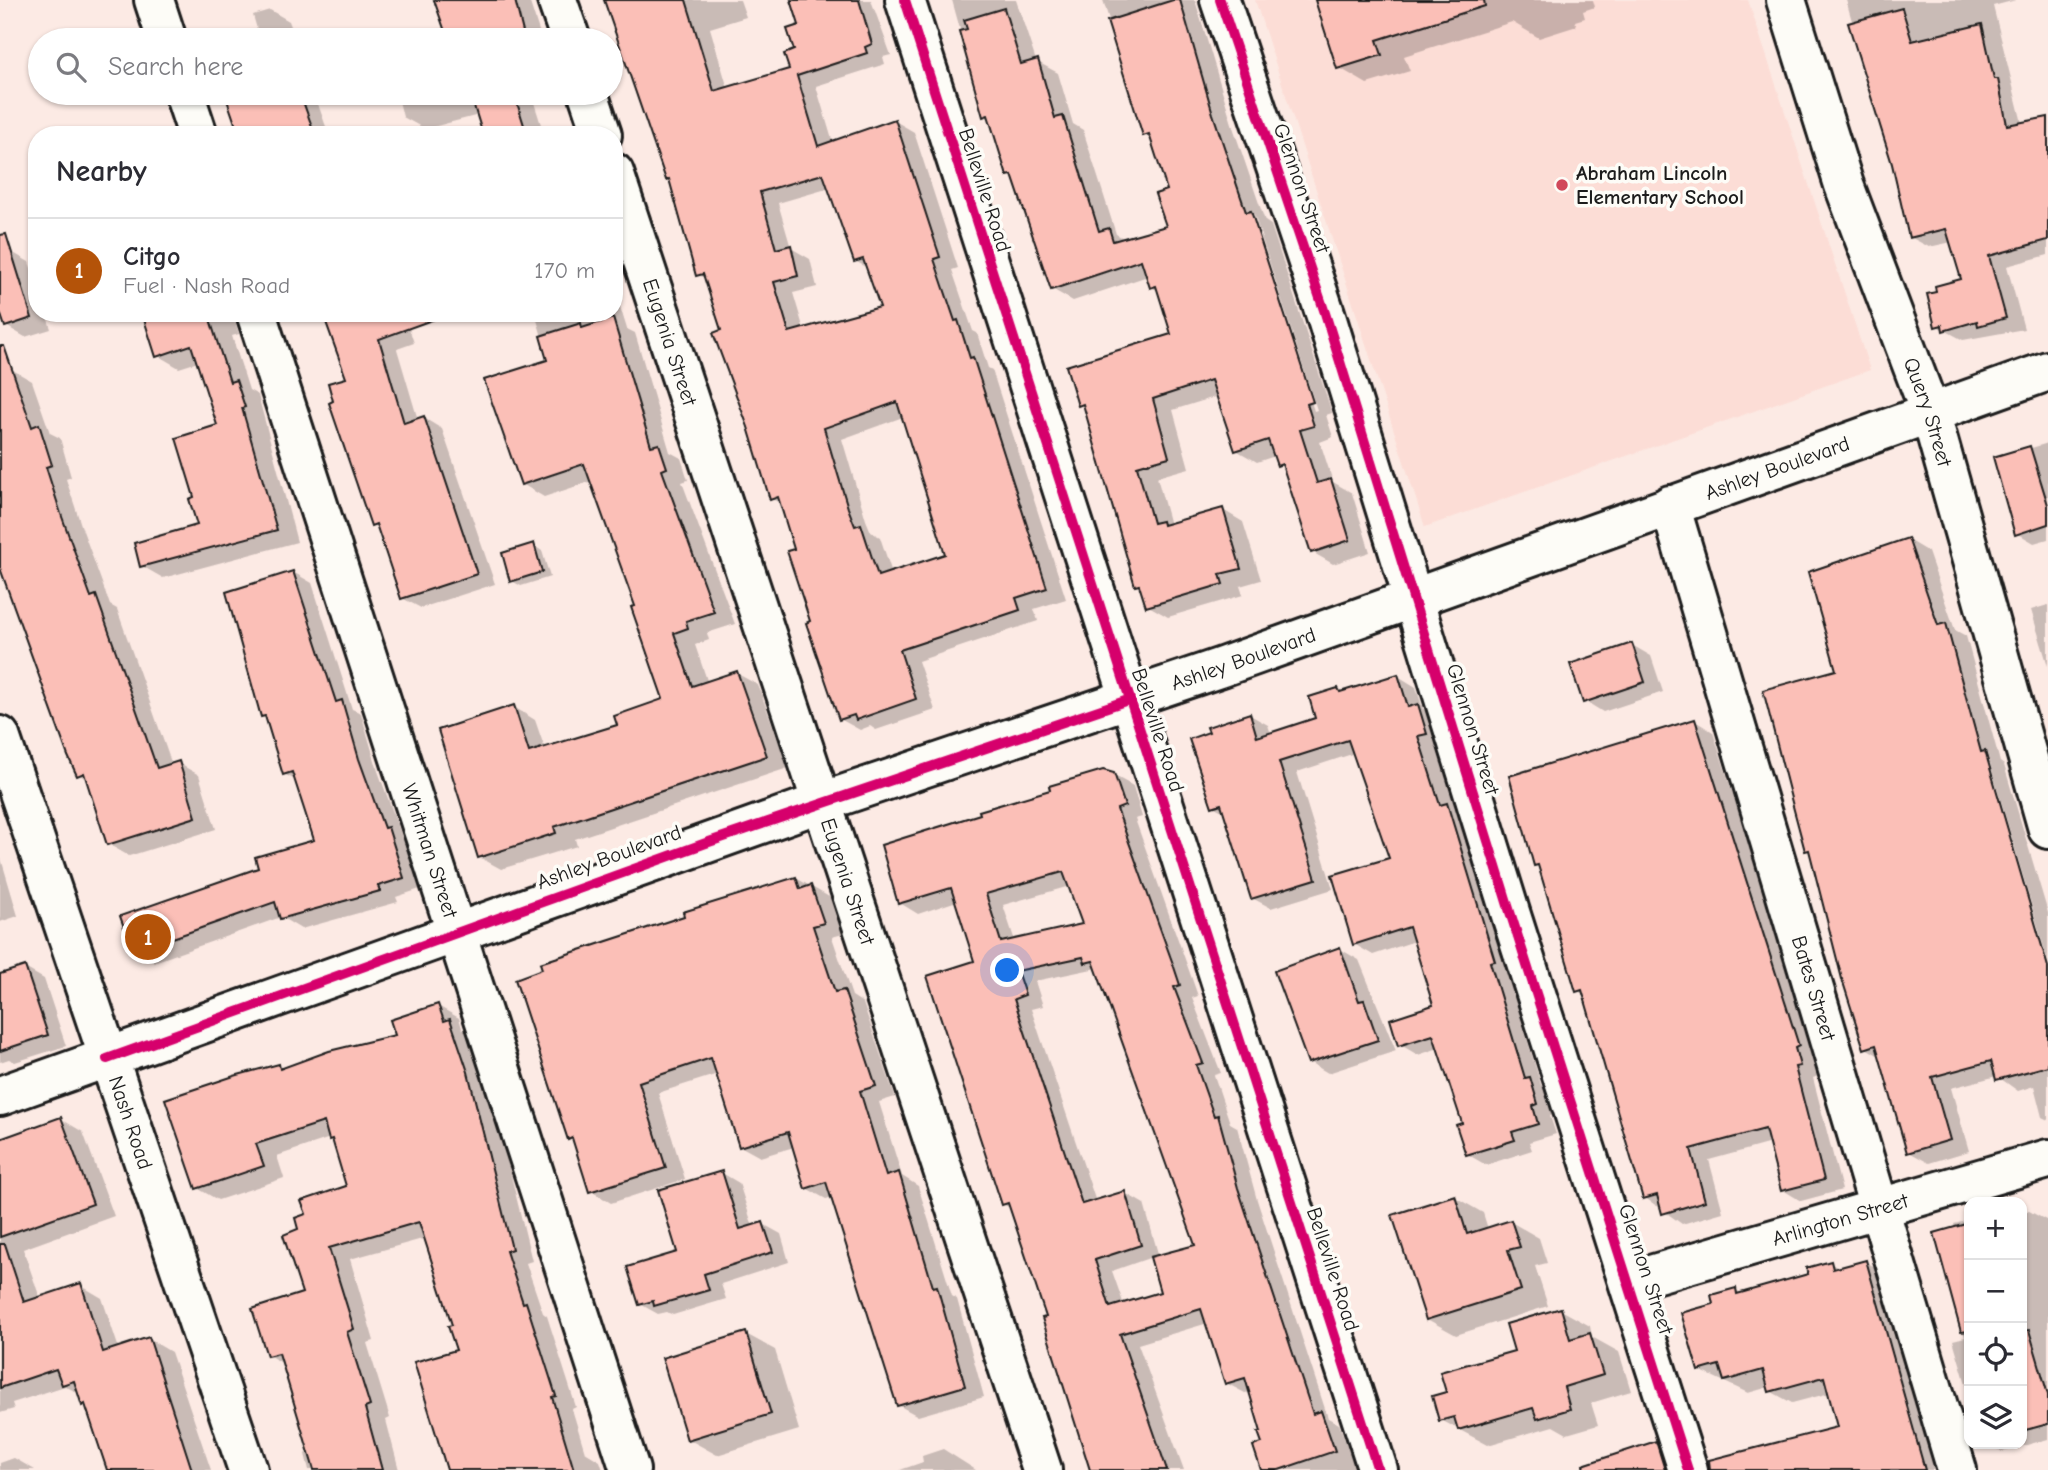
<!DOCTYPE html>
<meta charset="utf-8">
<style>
body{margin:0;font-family:"Comic Neue",sans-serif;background:#f7f7f7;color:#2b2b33}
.controls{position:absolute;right:21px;bottom:21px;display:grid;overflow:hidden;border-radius:14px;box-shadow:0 2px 5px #0004}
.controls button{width:63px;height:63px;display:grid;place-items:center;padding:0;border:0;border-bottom:2px solid #e1e1e2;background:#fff;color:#2b2b33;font:35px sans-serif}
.you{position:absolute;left:1008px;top:971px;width:24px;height:24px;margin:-18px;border:5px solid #fff;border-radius:50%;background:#1a73e8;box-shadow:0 0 0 10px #1a73e833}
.badge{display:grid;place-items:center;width:46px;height:46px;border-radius:50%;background:#b45309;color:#fff;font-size:23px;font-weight:700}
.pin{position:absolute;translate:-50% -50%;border:4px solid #fff;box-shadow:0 2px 7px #0006}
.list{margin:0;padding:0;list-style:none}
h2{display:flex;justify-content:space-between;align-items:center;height:91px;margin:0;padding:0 28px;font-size:30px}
h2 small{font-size:23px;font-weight:400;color:#7c7c81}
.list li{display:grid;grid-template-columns:46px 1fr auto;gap:21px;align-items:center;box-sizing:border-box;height:105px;padding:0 28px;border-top:2px solid #e1e1e2}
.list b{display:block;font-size:26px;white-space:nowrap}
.list p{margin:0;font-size:23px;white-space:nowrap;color:#7c7c81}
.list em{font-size:23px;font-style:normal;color:#7c7c81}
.icon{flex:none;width:38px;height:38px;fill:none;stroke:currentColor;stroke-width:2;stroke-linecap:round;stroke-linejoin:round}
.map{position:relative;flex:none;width:2048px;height:1470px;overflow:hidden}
.search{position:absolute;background:#fff;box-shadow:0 2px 5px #0004;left:28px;top:28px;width:595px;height:77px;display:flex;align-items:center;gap:18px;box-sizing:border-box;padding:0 24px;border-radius:38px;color:#7c7c81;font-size:26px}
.panel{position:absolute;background:#fff;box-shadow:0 2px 5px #0004;left:28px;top:126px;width:595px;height:196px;border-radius:28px}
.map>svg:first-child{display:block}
.built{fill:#fcddd6}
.shadow{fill:#0003;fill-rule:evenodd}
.building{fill:#fbbfb7;stroke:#1c1c1c;stroke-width:2;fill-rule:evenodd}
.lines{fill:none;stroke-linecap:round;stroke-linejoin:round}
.street-casing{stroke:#1c1c1c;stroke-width:44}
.secondary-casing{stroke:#1c1c1c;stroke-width:44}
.street{stroke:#fdfcf7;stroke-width:38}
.secondary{stroke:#fdfcf7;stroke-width:38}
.cycleway-casing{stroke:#fdfcf7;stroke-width:15}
.cycleway{stroke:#d6006c;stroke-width:10}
.poi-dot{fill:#d1495b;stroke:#fdfcf7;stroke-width:2.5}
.labels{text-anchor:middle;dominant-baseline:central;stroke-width:7;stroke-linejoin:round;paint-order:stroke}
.poi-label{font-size:21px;font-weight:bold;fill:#1c1c1c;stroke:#fdfcf7;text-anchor:start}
.street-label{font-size:21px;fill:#1c1c1c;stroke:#fdfcf7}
</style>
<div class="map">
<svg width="2048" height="1470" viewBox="0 0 2048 1470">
<rect width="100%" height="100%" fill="#fceae4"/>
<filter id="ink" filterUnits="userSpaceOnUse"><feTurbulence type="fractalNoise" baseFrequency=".0143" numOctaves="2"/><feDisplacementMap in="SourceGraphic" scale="14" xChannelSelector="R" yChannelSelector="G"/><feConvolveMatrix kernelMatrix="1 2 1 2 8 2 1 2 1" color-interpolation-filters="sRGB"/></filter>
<g filter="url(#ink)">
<polygon class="built" points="1255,0 1748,0 1870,370 1425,527"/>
<g class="shadow">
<polygon points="436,0 529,0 542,40 445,40 449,39"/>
<path d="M606 0H740L746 17 710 28 728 89 791 70 802 26 793 0H871L891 55 883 57 885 64 816 86 833 143 895 121 914 132 958 268 952 270 973 331 977 333 988 368 992 370 1066 599 1034 609 1038 621 918 661 935 710 876 730 870 726 860 730 840 719 812 622 797 550 781 504 771 498 707 280 698 274 671 181 667 179ZM830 188 855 261 868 268 882 308 804 330 793 293 817 287 810 259 791 248 778 203ZM903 417 947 555 892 573 880 537 871 532 866 520 842 439Z"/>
<path d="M952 0H1016L1036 61 1058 73 1073 124 1083 130 1116 234 1125 239 1168 227 1170 191 1152 139 1144 135 1103 0H1195L1233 127 1265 221 1271 225 1332 413 1326 415 1333 437 1320 442 1333 482 1352 493 1370 552 1333 564 1312 552 1286 469 1278 464 1275 456 1257 462 1236 450 1218 396 1173 410 1189 468 1157 477 1170 525 1223 510 1243 522 1261 580 1240 586 1243 595 1168 617 1147 605 1142 588 1136 585 1086 408 1080 404 1174 335 1159 291 1151 287 1148 276 1073 301 1052 289 1016 179 1009 175 992 120 984 116ZM1250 214H1254L1317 410 1314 411Z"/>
<polygon points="1328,0 1593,0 1595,7 1583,11 1585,18 1575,21 1577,26 1539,38 1512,22 1404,56 1410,71 1367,84 1338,67"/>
<polygon points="1846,0 2016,0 1993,6 2022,123 2048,118 2048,255 2007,266 2024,329 1963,340 1937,326 1963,281 1952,242 1929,247 1910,237 1893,164"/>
<polygon points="270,10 289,21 296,40 260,40 253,15"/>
<polygon points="246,93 314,93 329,135 241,135 229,99"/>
<polygon points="397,93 531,93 543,131 548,130 556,135 485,135 479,115 425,129 403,117"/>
<polygon points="10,251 29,262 37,285 37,313 46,313 51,329 25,337 6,326 0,306 0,254"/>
<polygon points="614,287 627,329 635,333 670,452 681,458 688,480 682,482 735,624 707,633 709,640 695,645 708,683 736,673 758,685 788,768 575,839 577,846 501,869 479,857 514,707 535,720 545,749 620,726 665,700 637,607 592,481 544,497 522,484 549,361 535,313 614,313"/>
<polygon points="144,313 232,313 239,334 232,336 249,390 258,395 297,542 163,578 142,566 199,527 196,498 219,427 198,362 179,368 157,355"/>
<polygon points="324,313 404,313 414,343 397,349 418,420 424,418 442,429 495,584 421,608 402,598 379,528 372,525 335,403 348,379"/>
<polygon points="11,369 32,381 50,433 60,438 71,477 66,479 82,528 110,605 117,609 172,765 178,763 199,775 216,829 129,856 108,844 88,780 78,774 0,564 0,373"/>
<polygon points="2048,443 2048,539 2034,543 2017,533 1995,459"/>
<polygon points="1908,540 1928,552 1955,630 1966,636 2000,762 2004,765 2048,913 2048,961 1987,753 1983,753 2048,973 2048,1120 2042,1117 2034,1086 2018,1091 1997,1076 1951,1088 1969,1151 1929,1163 1909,1152 1881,1057 1866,1048 1812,853 1806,850 1839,671"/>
<polygon points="533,545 542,551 550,577 521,586 512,581"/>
<polygon points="293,572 312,583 352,709 361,713 378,771 402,837 407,840 423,888 396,897 398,902 301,929 281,917 154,962 135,951 260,869 317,841 297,781 284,774 268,719 263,716"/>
<polygon points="2048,605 2048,666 2031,610"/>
<polygon points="1632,645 1651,656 1663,692 1603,712 1585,701"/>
<polygon points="1398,676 1416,687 1423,709 1436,716 1445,744 1436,747 1456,810 1466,815 1513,971 1507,973 1541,1085 1549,1089 1556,1114 1550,1116 1556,1134 1529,1142 1532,1150 1486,1165 1467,1154 1464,1124 1439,1048 1418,1055 1399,1044 1436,1006 1415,941 1373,955 1354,944 1391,859 1355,753 1297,772 1333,889 1271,908 1252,898 1226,813 1213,806 1250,715 1268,725 1271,734 1318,719 1338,690 1343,692"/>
<polygon points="1695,721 1713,732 1817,1057 1813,1058 1818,1076 1813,1078 1842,1190 1801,1201 1783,1190 1771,1143 1709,1160 1723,1212 1682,1224 1644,1197 1585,995 1578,991 1541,868 1535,865"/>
<path d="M1113 775 1133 786 1142 817 1135 819 1191 976 1198 996 1192 998 1221 1073 1214 1075 1230 1123 1237 1127 1257 1200 1328 1418 1339 1424 1356 1470H1263V1433L1251 1392 1245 1393 1226 1383 1208 1323 1138 1344 1184 1470H1091L1048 1318 1010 1208 1003 1204 976 962 957 901 918 914 900 903ZM1070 886 1084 926 1015 941 1003 905ZM1097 968 1197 1246 1159 1257 1144 1204 1125 1193 1096 1202 1031 1009 1043 1006 1035 981ZM1152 1257 1162 1293 1124 1305 1112 1271Z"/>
<polygon points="0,855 18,916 0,922"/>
<polygon points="796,878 831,898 843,934 832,937 852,996 863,1003 895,1097 879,1102 902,1176 918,1186 952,1296 957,1299 984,1397 918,1416 898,1405 833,1197 826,1199 806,1188 794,1147 760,1157 740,1146 718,1074 658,1093 685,1179 611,1203 591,1191 575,1142 569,1139"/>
<polygon points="1340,949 1359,960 1396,1051 1328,1073 1309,1062"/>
<polygon points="25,968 44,979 66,1046 15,1062 9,1059 0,1062 0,976"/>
<polygon points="438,1006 459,1018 462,1028 471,1033 489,1086 532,1261 526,1263 543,1313 547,1316 576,1407 572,1409 585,1452 600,1461 603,1470 492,1470 458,1351 454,1326 426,1238 350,1259 374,1341 367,1343 390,1418 386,1420 399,1470 309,1470 305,1454 310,1452 284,1364 268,1355 304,1295 301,1230 308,1215 348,1187 334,1141 330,1138 277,1156 284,1178 218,1200 197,1188 279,1066 284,1069 397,1036"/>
<polygon points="61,1119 83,1132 114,1216 23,1249 40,1298 80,1285 102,1298 119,1349 149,1339 171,1352 211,1470 109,1470 88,1407 83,1404 80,1394 65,1386 12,1403 14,1409 0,1413 0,1140"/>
<polygon points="722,1173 739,1183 753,1227 763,1224 781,1234 789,1262 721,1284 726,1299 673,1315 667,1312 658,1314 640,1304 679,1253"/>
<polygon points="1455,1197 1483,1213 1488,1229 1511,1222 1539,1238 1547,1263 1535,1266 1548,1306 1456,1335 1427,1319"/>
<polygon points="2029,1211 2048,1221 2048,1439 2002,1452 1988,1444 2022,1444 2022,1213"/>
<polygon points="1969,1220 1969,1394 1953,1340 1965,1337 1936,1234 1955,1229 1954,1224"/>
<polygon points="1866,1262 1887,1274 1943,1470 1738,1470 1840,1428 1830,1393 1792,1403 1770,1391 1769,1387 1748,1393 1699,1370 1716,1305 1735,1290 1743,1294 1810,1275 1830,1263 1840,1269"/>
<polygon points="1561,1310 1590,1326 1592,1337 1619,1352 1631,1391 1591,1403 1598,1425 1567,1434 1553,1426 1488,1445 1441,1420 1448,1393 1516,1352"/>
<polygon points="746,1334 775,1350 799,1430 717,1455 688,1439"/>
<polygon points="1656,1443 1675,1454 1680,1470 1588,1470 1586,1463"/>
<polygon points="943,1449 976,1470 900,1470 923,1462 922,1456"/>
<polygon points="14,1458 35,1470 0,1470 0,1463"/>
</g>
<g class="building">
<polygon points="434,0 515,0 525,40 448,40"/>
<path d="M604 0H686L714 91 789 69 784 54 794 50 787 29 799 25 791 0H859L872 44 865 47 867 53 797 76 818 146 895 119 940 257 934 259 955 321 958 320 970 358 973 357 1047 588 1016 598 1020 610 900 650 916 699 856 720 854 715 839 720 806 623 810 621 787 551 794 549 778 497 770 500 748 427 713 333 721 330 703 274 696 276 669 179 666 180ZM823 174 854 262 863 259 880 307 789 332 774 282 798 276 791 245 776 249 760 192ZM897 402 945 554 878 576 861 524 855 526 848 508 824 428Z"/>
<polygon points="1173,0 1180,0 1213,114 1246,212 1251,211 1313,402 1307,404 1314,426 1300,430 1317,483 1331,479 1350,540 1311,553 1282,464 1277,466 1268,440 1235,451 1211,380 1153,399 1169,457 1137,466 1153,523 1162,521 1163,525 1223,508 1241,569 1220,574 1223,584 1146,607 1139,585 1135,586 1083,404 1078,406 1066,366 1171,334 1156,286 1150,288 1141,260 1051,290 1012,175 1007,176 988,115 983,117 959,31 967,29 964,20 1004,8 1021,64 1038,59 1055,118 1063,116 1099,231 1109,228 1113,241 1166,226 1155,194 1167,190 1149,134 1143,136 1107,21"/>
<polygon points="1315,0 1484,0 1485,6 1377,40 1382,55 1337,69"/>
<polygon points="1902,8 1912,41 1982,24 1994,79 1998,79 2007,125 2048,117 2048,240 1989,256 2006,318 1978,326 1977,321 1943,331 1942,325 1935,327 1927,294 1936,292 1935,286 1961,279 1946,229 1909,238 1892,164 1848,23"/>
<polygon points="240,93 300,93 315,135 239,135 226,97"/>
<polygon points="470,93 514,93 527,135 483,135"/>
<polygon points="6,234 32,318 5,327 0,312 0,235"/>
<polygon points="142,313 208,313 230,382 236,380 245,407 242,408 277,530 140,567 134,543 197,525 189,499 194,497 176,438 217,425 191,345 156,357"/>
<polygon points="349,313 440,313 440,317 379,339 404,423 424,416 477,574 401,599 376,524 371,526 329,403 333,401 328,383 346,378 326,322"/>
<polygon points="613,318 651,446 659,444 667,468 662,470 714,612 686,621 688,628 674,633 692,686 737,671 767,756 554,827 556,833 478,858 438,730 514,705 529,752 617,725 614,716 663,699 631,607 635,606 584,464 521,485 484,380 547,360 540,336 581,323 582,328"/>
<polygon points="0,346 4,346 32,427 39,424 52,465 46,467 61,514 91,597 96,595 157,768 179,761 196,817 107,845 84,773 77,776 68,756 0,568"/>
<polygon points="2030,446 2048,505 2048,524 2015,535 1993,457"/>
<polygon points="1908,538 1938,625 1946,623 1981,752 1985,751 2048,967 2048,1066 1996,1080 1991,1061 1932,1077 1950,1140 1907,1153 1876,1045 1864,1049 1842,979 1809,850 1805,851 1794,810 1763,690 1836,670 1808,572"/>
<polygon points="534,543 542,572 510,582 502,553"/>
<polygon points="293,571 336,702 342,700 359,759 384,828 388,827 404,878 378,886 380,891 280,919 275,902 133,952 120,916 258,868 255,857 314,840 292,772 283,775 265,716 261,717 226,592"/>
<polygon points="1632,643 1645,682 1583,703 1570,664"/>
<polygon points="1398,674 1408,707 1418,704 1427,734 1418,736 1440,805 1447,803 1495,961 1490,962 1525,1078 1530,1077 1538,1104 1533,1106 1538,1124 1512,1132 1515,1140 1466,1155 1456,1125 1462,1123 1433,1035 1398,1046 1390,1019 1433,1005 1409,927 1353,945 1332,875 1389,858 1348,740 1279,762 1316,879 1251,899 1221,804 1212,807 1189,739 1209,732 1207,727 1250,713 1257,737 1315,718 1309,697 1338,688 1340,692"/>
<polygon points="1695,719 1799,1046 1795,1048 1800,1066 1795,1067 1824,1180 1781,1191 1765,1129 1691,1149 1705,1201 1662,1214 1657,1195 1643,1199 1582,990 1576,992 1538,865 1534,866 1509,776"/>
<path d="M1103 770 1114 773 1125 806 1117 809 1173 964 1180 985 1174 987 1203 1063 1196 1065 1214 1116 1218 1115 1238 1188 1313 1414 1321 1411 1335 1451 1279 1470H1261L1253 1446 1262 1443 1258 1432H1261L1245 1378 1225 1384 1201 1309 1120 1334 1167 1470H1090L1042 1318 1046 1317 1008 1203 1002 1205 927 976 974 961 951 888 898 904 881 845 980 814 979 811 1050 790 1049 786ZM1063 872 1082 924 1001 942 986 894ZM1083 957 1085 963 1093 961 1195 1245 1150 1257 1160 1292 1110 1307 1095 1260 1141 1245 1125 1191 1082 1204 1014 999 1025 995 1017 971Z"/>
<polygon points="796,877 800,889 811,885 824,923 813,926 835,992 844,990 876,1086 860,1091 886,1176 899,1172 933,1287 937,1286 965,1386 897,1406 826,1182 805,1189 788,1132 739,1147 711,1058 639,1082 666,1168 589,1192 572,1138 568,1140 515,979 542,969 540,963 684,916 683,912"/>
<polygon points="1340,947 1359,1001 1364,1000 1378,1040 1308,1063 1274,971"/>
<polygon points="25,966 48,1035 0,1051 0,974"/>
<polygon points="438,1004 444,1021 450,1019 468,1072 512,1249 506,1251 523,1303 526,1302 556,1396 552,1397 574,1470 447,1470 414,1362 456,1350 448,1326 452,1325 419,1222 329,1248 354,1329 347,1332 370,1406 365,1408 382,1470 314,1470 279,1353 267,1356 252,1309 302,1293 283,1235 298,1229 295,1218 306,1214 301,1201 346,1186 332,1139 329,1140 324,1122 256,1144 264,1166 196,1189 165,1099 234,1076 279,1064 280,1069 329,1051 395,1035 390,1020"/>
<polygon points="61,1117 93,1204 0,1237 0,1139"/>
<polygon points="722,1171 740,1229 763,1222 773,1252 704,1274 709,1290 654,1306 653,1301 639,1305 627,1267 677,1252 658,1190"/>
<polygon points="1455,1195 1467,1234 1511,1220 1520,1247 1508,1250 1521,1290 1426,1320 1392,1215"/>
<polygon points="1969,1223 1969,1331 1961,1332 1934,1233"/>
<polygon points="0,1244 5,1244 24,1302 81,1283 103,1352 149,1337 192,1470 107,1470 85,1404 82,1406 74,1381 62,1385 56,1369 0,1388"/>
<polygon points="1866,1260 1925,1470 1710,1470 1709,1460 1837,1427 1824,1377 1769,1392 1763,1370 1724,1381 1719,1365 1698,1371 1681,1313 1713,1304 1711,1295 1736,1288 1737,1294 1808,1274 1806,1268 1831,1261 1833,1269"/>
<polygon points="1561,1308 1570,1339 1590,1333 1603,1375 1564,1387 1570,1409 1537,1419 1533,1408 1458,1430 1454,1417 1439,1421 1432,1396 1446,1392 1440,1372 1514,1351 1506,1324"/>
<polygon points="2029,1330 2048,1395 2048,1424 2022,1431 2022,1331"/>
<polygon points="746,1332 771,1414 687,1440 662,1358"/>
<polygon points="1656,1441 1665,1470 1584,1470 1583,1465"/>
</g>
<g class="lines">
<g class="street-casing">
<g id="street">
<polyline points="154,0 167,40"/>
<polyline points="557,0 571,40"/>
<polyline points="905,0 1378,1470"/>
<polyline points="1220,0 1325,313 1510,912 1688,1470"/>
<path id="s1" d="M1786 0 1844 185 1930 412 2048 829"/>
<polyline points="184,93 198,135"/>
<polyline points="588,93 602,135"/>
<path id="s2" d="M614 173 1042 1470"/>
<path id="s3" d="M256 313 630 1470"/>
<path id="s4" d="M1670 505 1957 1470"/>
<path id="s5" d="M1630 1281 2048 1159"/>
</g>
</g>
<g class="secondary-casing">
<g id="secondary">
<path id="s6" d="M0 736 248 1470"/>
<path id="s7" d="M0 1096 822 802 1222 667 2048 371"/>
</g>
</g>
<use href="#street" class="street"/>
<use href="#secondary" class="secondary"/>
<g class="cycleway-casing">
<g id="cycleway">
<polyline points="905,0 1378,1470"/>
<polyline points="1220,0 1325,313 1510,912 1688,1470"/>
<polyline points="107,1059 706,843 1128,700"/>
</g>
</g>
<use href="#cycleway" class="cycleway"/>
</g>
</g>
<circle class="poi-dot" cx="1562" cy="185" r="7"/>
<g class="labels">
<g class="poi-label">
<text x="1576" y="173">Abraham Lincoln<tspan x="1576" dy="24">Elementary School</tspan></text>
</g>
<g class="street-label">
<text transform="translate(1302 188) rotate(71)">Glennon Street</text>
<text transform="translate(985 190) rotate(72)">Belleville Road</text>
<text stroke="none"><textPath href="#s2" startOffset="178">Eugenia Street</textPath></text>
<text stroke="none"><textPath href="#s1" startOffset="436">Query Street</textPath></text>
<text stroke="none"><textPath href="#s7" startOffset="1885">Ashley Boulevard</textPath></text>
<text stroke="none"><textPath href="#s7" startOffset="1318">Ashley Boulevard</textPath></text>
<text transform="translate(1473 729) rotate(73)">Glennon Street</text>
<text transform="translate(1158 730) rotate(72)">Belleville Road</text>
<text stroke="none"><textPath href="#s3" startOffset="565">Whitman Street</textPath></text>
<text transform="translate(609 857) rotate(-20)">Ashley Boulevard</text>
<text stroke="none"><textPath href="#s2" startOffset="746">Eugenia Street</textPath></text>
<text stroke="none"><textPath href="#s4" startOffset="504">Bates Street</textPath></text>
<text stroke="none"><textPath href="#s6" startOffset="408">Nash Road</textPath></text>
<text stroke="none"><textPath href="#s5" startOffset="219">Arlington Street</textPath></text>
<text transform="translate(1333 1269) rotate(72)">Belleville Road</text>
<text transform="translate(1646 1269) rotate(72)">Glennon Street</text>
</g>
</g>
</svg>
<div class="controls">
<button>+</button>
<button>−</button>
<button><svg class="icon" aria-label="locate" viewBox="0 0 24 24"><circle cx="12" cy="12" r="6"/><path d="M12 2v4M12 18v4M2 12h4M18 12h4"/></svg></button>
<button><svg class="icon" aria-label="layers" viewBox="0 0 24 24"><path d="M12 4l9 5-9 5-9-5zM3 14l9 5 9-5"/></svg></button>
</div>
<div class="you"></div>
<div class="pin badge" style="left:148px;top:937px">1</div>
<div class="search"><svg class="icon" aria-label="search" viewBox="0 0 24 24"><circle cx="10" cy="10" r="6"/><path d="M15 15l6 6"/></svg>Search here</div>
<section class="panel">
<h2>Nearby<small></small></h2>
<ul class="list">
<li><span class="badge">1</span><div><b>Citgo</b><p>Fuel · Nash Road</p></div><em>170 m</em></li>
</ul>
</section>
</div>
